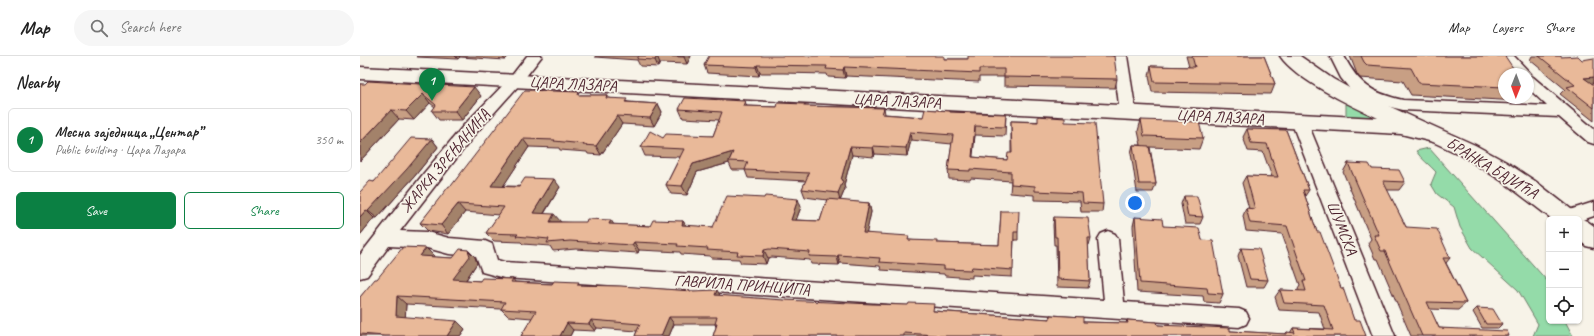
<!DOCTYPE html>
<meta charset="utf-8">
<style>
body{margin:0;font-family:Caveat,sans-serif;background:#f6f6f6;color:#222}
.controls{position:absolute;right:12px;bottom:12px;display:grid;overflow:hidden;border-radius:6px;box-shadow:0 1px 3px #0004}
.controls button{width:36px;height:36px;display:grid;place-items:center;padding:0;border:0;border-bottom:1px solid #e0e0e0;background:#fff;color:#222;font:20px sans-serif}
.compass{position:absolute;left:1138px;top:12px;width:36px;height:36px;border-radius:50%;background:#fff;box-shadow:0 1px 3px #0004;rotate:181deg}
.you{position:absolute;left:775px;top:147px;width:14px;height:14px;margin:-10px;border:3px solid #fff;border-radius:50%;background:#1a73e8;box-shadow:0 0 0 6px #1a73e833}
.badge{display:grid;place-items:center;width:26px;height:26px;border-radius:50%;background:#0b8043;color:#fff;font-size:13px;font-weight:700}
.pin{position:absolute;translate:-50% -33px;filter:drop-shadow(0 1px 2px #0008)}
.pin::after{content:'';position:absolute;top:21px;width:14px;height:12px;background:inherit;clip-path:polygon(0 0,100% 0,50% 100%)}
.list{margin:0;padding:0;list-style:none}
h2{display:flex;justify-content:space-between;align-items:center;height:52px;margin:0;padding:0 16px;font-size:17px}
h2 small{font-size:13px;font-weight:400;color:#767676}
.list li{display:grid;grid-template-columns:26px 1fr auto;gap:12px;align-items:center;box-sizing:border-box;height:64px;margin:0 8px 8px;padding:0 8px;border:1px solid #e0e0e0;border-radius:6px}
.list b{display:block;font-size:15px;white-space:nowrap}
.list p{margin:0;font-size:13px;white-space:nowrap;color:#767676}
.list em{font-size:13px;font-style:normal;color:#767676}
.actions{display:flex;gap:8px;padding:12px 16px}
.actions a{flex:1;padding:9px 0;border:1px solid #0b8043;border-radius:6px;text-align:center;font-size:14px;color:#0b8043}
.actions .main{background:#0b8043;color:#fff}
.icon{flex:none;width:22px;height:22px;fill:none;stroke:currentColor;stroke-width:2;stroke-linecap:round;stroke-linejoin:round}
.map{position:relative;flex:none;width:1234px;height:280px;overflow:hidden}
header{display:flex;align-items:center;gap:24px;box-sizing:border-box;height:56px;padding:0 20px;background:#fff;border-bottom:1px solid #e0e0e0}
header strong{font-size:19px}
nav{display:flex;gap:22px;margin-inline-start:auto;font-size:14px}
.search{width:280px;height:36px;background:#f6f6f6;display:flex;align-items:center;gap:10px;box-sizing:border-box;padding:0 14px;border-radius:22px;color:#767676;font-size:15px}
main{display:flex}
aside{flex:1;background:#fff}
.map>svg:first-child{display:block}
.green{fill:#94dba9;stroke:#6f7d6a}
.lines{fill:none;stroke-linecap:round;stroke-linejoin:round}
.street-casing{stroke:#4a1f2b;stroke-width:3}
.secondary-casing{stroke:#4a1f2b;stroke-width:3}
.street{fill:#f7f3e8;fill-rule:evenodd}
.secondary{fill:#f7f3e8;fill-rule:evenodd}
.wall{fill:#c89f84;stroke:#4a1f2b}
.shaded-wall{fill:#a3826b;stroke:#4a1f2b}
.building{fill:#e9b999;stroke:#4a1f2b}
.labels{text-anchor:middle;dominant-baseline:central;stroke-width:3.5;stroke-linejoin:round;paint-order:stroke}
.street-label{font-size:16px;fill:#4a1f2b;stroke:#f7f3e8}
</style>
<header>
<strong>Map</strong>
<div class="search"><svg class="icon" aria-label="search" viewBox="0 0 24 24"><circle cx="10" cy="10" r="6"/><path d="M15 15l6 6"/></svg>Search here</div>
<nav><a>Map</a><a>Layers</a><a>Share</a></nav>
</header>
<main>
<aside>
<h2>Nearby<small></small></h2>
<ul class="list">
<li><span class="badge">1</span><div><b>Месна заједница „Центар”</b><p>Public building · Цара Лазара</p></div><em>350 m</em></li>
</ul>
<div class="actions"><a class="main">Save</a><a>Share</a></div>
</aside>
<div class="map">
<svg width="1234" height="280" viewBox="0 0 1234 280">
<rect width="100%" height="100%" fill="#f7f3e8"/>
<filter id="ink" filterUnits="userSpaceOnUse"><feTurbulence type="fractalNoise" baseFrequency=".025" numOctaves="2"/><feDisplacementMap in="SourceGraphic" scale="8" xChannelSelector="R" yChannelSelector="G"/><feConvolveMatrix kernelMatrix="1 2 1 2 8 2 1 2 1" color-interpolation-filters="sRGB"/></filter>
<g filter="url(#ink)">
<g class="green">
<polygon points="986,45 1026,65 986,63"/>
<path d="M1069 92 1189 227V265H1205L1213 280H1173L1178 268 1158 234 1112 192 1100 171 1094 151 1077 138 1071 128 1076 116C1070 109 1061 103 1056 95Z"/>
</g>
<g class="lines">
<g class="street-casing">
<g id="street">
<polygon points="167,0 182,0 160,28 116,77 40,175 67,176 89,182 125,185 132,188 137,204 144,206 744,244 738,183 741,178 748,175 755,178 758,183 764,246 879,253 886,256 889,262 886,268 879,271 144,222 122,216 116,200 89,198 67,192 29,190 7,220 0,222 0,199 64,117 104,69 150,22"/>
<polygon points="753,0 767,0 776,57 774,61 768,62 762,61 760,57"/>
<path d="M970 0H984C999 29 1012 37 1043 44L1187 50 1168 32V18H1154L1139 0H1154L1171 18 1170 20 1173 21 1234 73V88L1228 86 1199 61 1043 54 1014 47 997 39 990 33 981 22Z"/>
<polygon points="939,59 945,61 947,65 1035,280 1013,280 931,65 933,61"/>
<polygon points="1234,146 1234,160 1219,165 1219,163 1198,162 1200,157"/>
</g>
</g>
<g class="secondary-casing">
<path id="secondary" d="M920 0H940L973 23 993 34 1115 89 1146 106 1175 125 1216 157 1219 162 1227 165 1234 170V192L1226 190 1219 184V163H1192L1145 127 1101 99 1073 86 1041 78 0 23V11L1018 62C992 50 936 24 920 0Z"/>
</g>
<use href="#street" class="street"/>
<use href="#secondary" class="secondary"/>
</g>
<g class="wall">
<polygon points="56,0 149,0 145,4 100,1 98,3 57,1"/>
<polygon points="235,0 331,0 327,8 300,7 298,11 280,10 277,4 235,1"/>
<polygon points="826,0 904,0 915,28 911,38 792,36 789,20 791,10 829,11"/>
<polygon points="990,0 1145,0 1144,42 1160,42 1158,45 1051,39 1043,25 1000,22 997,18"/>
<polygon points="1172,0 1200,0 1234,29 1234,65 1200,38 1205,33 1170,4"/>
<polygon points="586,3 608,3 757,23 755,32 644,30 644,21 619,21 619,26 486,20 485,22 468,21 467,18 423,17 400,17 399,20 347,17 344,9"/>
<polygon points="0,28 121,40 102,64 79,64 72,55 75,51 70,47 54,64 39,63 0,105"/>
<polygon points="220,39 247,39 249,42 269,46 298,48 302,56 294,70 262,68 241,99 228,98 227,96 200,94 199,92 169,91 143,130 200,131 184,158 200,166 290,170 323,165 326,170 353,171 441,151 436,164 460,165 467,144 445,141 442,133 446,125 388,122 385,114 372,114 369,107 337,116 327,139 311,138 306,129 320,101 285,100 281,91 303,82 353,80 359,64 323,62 319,53 385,45 386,50 417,51 445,48 445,50 524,52 525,58 563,61 590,56 646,58 645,80 615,79 612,101 647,104 651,97 651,65 705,66 743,148 742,156 721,156 720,145 674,144 674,139 650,137 651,125 611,122 610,124 589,123 588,114 592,88 551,84 547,100 515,98 514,101 492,99 484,129 485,133 480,145 509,147 511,156 506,177 549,184 577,187 639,189 641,155 658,176 658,184 654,184 652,221 612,219 612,222 585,220 584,218 521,214 520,210 480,207 479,209 451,208 450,204 412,201 408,202 406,208 381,207 379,203 351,202 350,200 321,198 320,196 279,194 278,197 216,193 193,195 190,190 163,188 161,186 134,185 126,177 139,159 105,156 88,178 68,175 60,167 91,130"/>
<polygon points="781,64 843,82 839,93 790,91 796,128 793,136 777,136 771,97 773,89 781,89 778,75"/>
<polygon points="887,73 926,74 949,134 945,140 957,176 994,264 1006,280 353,280 356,271 355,268 314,268 309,280 275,280 277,275 237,272 235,275 213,274 210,280 161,280 172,262 148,260 141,253 46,248 45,261 105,273 100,280 0,280 0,241 17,223 66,192 74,200 73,201 93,202 108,194 115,201 117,207 106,224 120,225 153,223 155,226 192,228 221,229 360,240 575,255 689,263 690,259 723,266 766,267 767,264 798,269 870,275 925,278 927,276 930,277 933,272 965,273 959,256 919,254 915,241 920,234 939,235 938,232 940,229 922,178 886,175 883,160 886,152 889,153 882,127 886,120 912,121 903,96 888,95 883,81"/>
<polygon points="72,83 78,91 54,121 17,162 14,162 0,179 0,136"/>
<polygon points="988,107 1012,113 1045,126 1039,134 1027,134 1046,171 1090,202 1086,207 1106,247 1098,254 1070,253 1079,272 1149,280 1051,280 1018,203 1015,203 1008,187 1011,183 983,116"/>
<polygon points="824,140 843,161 840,168 825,168 821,148"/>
<polygon points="694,161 731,182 729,189 728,189 730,225 728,232 697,231 696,189 694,189 693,169"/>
<polygon points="775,161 803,170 842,184 863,238 859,247 844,246 843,240 777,236 773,170"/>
<polygon points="881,192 908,224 904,231 886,231 878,200"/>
<polygon points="1117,252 1142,268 1138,272 1122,272 1113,256"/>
</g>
<g class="shaded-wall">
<polygon points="95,0 99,0 100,1 98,3"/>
<polygon points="142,0 149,0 145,4"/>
<polygon points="297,0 300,7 298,11 295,4"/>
<polygon points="324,0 331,0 327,8 324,1"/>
<polygon points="397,9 400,17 399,20 396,11"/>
<polygon points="484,11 486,20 485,22 483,14"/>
<polygon points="1234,21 1234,27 1218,30 1224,22"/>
<polygon points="114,31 121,40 102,64 95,55"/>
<polygon points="63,38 70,47 54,64 46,55"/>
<polygon points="385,45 388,54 383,50"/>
<polygon points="298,48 302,56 294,70 290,62"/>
<polygon points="31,54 39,63 0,105 0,87"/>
<polygon points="257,60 262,68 241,99 236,90"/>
<polygon points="615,70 615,79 612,110 612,101"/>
<polygon points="550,76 551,84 547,100 546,92"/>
<polygon points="72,83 78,91 54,121 17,162 8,155"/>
<polygon points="163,83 169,91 138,138 131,130"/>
<polygon points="513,90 515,98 514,101 513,92"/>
<polygon points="490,91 492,99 484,129 485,133 480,145 478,137 481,124"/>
<polygon points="373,96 369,105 369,107 337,116 327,139 322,130 333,108"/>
<polygon points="194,123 200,131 179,165 173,157"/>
<polygon points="438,143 441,151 433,172 431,164"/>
<polygon points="509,147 511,156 505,185 503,177"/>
<polygon points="98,148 105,156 88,178 81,169"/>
<polygon points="6,154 14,162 0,179 0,161"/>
<polygon points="194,158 201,166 190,166"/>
<polygon points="251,164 256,172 249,168"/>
<polygon points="323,165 328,173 322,169"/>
<polygon points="274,186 279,194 278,197 272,189"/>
<polygon points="66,192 74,200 68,208 60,200"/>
<polygon points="108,194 115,201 117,207 101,231 93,223"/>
<polygon points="404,194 408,202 406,208 403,200"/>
<polygon points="478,199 480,207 479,209 477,201"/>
<polygon points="357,234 361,241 355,239"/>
<polygon points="37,240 46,248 45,267 36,260"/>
<polygon points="309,261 314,268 309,280 301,280"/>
<polygon points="231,264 237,272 235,275 229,268"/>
<polygon points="97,265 105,273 100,280 87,280"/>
<polygon points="207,267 213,274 210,280 200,280"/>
</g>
<g class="building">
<polygon points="279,0 324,0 324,1 297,0 295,4 277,3"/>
<polygon points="349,0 584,0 584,3 608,3 608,0 754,0 757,23 644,21 644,13 619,13 619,17 484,11 483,14 466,13 467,10 397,9 396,11 344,9"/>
<polygon points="832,0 904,0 915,28 794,26 791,10 835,11"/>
<polygon points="1001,0 1145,0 1157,18 1144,18 1144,31 1059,27 1051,12 1007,9 1004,6"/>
<polygon points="1179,0 1200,0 1201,1 1218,0 1222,4 1234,2 1234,21 1224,22 1234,29 1234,52 1207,31 1215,29"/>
<polygon points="8,25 114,31 95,55 72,55 76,49 63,38 46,55 31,54 0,87 0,28 5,28"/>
<polygon points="165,34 219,36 218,39 247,39 246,42 267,43 265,46 298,48 290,62 257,60 236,90 223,89 224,88 194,85 195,84 163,83 131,130 159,131 165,122 194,123 173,157 194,158 190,166 226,166 227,163 251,164 249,168 290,170 293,164 323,165 322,169 353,171 367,140 404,142 405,140 438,143 431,164 460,165 467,143 509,147 503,177 549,180 548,184 577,185 577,187 639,189 641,155 659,155 658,176 654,176 653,214 612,211 611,214 584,213 584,210 519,206 520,202 478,199 477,201 449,200 450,196 409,193 404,194 403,200 377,199 378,196 347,194 348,192 317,190 318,188 274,186 272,189 210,185 187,187 189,183 156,180 158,178 126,177 144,151 98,148 81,169 60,167 89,130 91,130"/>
<polygon points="325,42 385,45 383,50 417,51 418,47 445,48 444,50 524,52 522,58 563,61 565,53 590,55 590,56 646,58 645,71 615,70 612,101 647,104 648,97 652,97 651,65 678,66 678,60 705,62 705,66 735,67 743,148 723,147 722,137 675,135 675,130 651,128 651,116 610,113 610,115 588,114 593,79 550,76 546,92 513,90 513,92 490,91 481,124 483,125 478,137 442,133 449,117 385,114 388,106 369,105 373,96 333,108 322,130 306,129 324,93 281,91 290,75 303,82 306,78 353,80 362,56 319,53"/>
<polygon points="781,64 839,66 843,82 784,80"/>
<polygon points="887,73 926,74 949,134 943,134 957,176 960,176 981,232 983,232 994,264 1000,264 1006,280 576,280 576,279 544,277 544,280 353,280 357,268 355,268 357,261 309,261 301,280 275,280 280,268 231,264 229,268 207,267 200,280 161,280 176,255 141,253 145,246 37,240 36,260 97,265 87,280 24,280 0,278 0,241 15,223 17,223 43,191 66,192 60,200 93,202 100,193 108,194 110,200 93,223 120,225 122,222 153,223 151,226 192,228 194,225 219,226 217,229 261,230 332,235 357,234 355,239 424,244 513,248 548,249 549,247 574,248 573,255 690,263 690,259 723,261 723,266 768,267 767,264 797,266 798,269 870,272 870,275 927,278 927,276 935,277 933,272 973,274 964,249 924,247 920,234 946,235 943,225 946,225 927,170 890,167 886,152 895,153 886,120 918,121 907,88 891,87"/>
<polygon points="51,82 72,83 47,113 8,155 6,154 0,161 0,136 10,125 14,126"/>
<polygon points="773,89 789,90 796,128 779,128"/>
<polygon points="988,107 1009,108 1012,113 1039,114 1045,126 1023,125 1046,171 1077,173 1090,202 1083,202 1106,247 1067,246 1079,272 1147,275 1149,280 1062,280 1025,195 1021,195 1014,179 1019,179"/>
<polygon points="824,140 837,140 843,161 828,160"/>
<polygon points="694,161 728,162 731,182 728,182 730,225 698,223 697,181 695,181"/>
<polygon points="775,161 802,163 803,170 839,172 842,184 853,185 863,238 848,237 847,232 780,227"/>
<polygon points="881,192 899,193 908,224 890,223"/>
<polygon points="1117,252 1133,253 1142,268 1126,268"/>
</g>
</g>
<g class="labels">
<g class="street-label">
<text transform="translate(213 28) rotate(3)">ЦАРА ЛАЗАРА</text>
<text transform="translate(537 45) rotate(3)">ЦАРА ЛАЗАРА</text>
<text transform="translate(860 61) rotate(3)">ЦАРА ЛАЗАРА</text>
<text transform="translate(85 105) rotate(-50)">ЖАРКА ЗРЕЊАНИНА</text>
<text transform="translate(1132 112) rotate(31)">БРАНКА БАЈИЋА</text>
<text transform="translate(982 172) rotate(68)">ШУМСКА</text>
<text transform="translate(382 229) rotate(4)">ГАВРИЛА ПРИНЦИПА</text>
</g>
</g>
</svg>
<div class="controls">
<button>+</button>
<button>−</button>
<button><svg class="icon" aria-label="locate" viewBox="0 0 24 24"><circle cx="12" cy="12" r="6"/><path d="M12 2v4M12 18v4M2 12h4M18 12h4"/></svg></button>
</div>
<svg class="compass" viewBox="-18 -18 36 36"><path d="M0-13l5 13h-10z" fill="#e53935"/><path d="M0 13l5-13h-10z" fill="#767676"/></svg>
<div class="you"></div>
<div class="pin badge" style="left:72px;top:45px">1</div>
</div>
</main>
